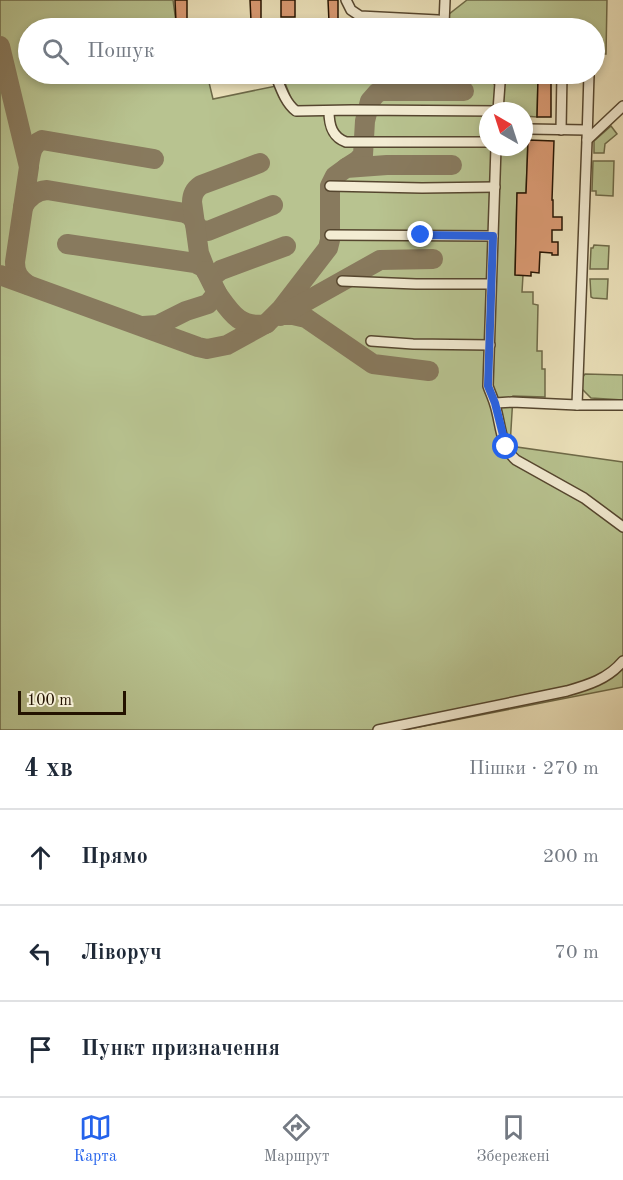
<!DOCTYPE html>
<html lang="uk">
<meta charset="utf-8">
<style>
body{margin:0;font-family:"Old Standard TT",serif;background:#f2f2f3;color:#1f2937}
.compass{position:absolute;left:479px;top:102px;width:54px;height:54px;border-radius:50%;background:#fff;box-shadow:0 3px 9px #0003;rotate:321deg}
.scale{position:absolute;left:18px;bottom:15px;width:108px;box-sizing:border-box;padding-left:6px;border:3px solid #231200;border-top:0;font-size:16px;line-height:21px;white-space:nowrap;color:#231200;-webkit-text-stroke:4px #f3ecd3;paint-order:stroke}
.stop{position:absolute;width:18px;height:18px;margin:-14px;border:4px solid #2563eb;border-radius:50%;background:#fff}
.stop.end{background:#2563eb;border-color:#fff;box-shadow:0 2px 6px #0008}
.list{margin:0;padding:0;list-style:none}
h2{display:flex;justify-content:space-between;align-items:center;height:78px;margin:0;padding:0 24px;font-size:26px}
h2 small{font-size:20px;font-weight:400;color:#747a83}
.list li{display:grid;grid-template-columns:39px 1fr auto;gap:18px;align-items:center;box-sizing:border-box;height:96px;padding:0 24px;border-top:2px solid #e0e1e3}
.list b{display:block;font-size:22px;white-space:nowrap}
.list em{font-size:20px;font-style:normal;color:#747a83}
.icon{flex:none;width:33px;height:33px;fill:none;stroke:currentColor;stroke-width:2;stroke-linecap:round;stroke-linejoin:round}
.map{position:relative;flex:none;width:623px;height:730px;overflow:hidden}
.search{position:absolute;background:#fff;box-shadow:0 3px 9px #0003;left:18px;right:18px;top:18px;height:66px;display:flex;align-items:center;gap:15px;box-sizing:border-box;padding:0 21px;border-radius:33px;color:#747a83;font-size:22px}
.sheet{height:366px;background:#fff}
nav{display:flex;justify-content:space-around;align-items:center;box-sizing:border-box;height:84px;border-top:2px solid #e0e1e3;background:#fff;font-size:16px;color:#747a83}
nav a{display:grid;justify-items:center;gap:3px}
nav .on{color:#2563eb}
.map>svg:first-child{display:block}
.green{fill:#b8c390;stroke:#6e6a48;stroke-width:1.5}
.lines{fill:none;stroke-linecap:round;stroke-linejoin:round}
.taxiway{stroke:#887a5e;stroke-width:20}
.building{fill:#db9a73;stroke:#231200;stroke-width:1.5}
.minor-casing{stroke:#55462f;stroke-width:12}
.minor{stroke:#f3ecd3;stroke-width:9}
.route{stroke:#2563eb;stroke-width:8}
</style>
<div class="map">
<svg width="623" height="730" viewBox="0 0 623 730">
<rect width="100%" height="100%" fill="#ece2bb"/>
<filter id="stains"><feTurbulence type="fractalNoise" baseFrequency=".00333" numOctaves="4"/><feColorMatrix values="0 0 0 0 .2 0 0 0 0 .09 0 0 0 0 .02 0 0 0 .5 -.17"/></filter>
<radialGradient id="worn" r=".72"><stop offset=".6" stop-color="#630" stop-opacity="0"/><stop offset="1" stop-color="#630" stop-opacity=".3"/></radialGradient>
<g class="green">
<polygon points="0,0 173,0 176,22 208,28 28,28 28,74 207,74 213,99 276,86 293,103 285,83 306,74 533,74 533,78 538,78 537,117 524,116 524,111 488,111 488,147 524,147 524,140 528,140 526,193 517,193 515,274 523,275 522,292 533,292 533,304 538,305 537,351 542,351 542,369 545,369 545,397 513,396 510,446 623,462 623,687 404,730 0,730"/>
<polygon points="467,0 607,0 606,54 595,54 594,28 401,28 414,22 449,14"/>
<polygon points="611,126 617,134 605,144 604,153 594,153 594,141"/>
<polygon points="593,161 614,161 613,196 596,195 596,191 592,191"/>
<polygon points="594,245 609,246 608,269 590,269 591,248 593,248"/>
<polygon points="590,279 608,279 607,299 593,298 591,297"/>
<polygon points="585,374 623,375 623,400 591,398 582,389 582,378"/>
</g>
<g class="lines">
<g class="taxiway">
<path d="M0 46 29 167 15 262C15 273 19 279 28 285"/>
<path d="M29 165C31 154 31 145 42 140L154 159"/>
<polyline points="346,168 357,161 363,155 365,121 370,101 377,93 382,91 464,91"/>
<path d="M23 207C28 197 35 191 47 190L185 213 191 216 194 221"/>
<polyline points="195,224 201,230 208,231 273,205"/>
<path d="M67 244 195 263 203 267 206 271 199 253 192 202C192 195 195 189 201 185L260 163"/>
<polyline points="0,275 198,347 207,349 227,345 267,323 281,309 328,248 330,240 330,186 335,176 346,168 387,165 452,165"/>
<polyline points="212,282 213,276 221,270 286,246"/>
<path d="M216 292C230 311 239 329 266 324"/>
<polyline points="282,315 293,315 306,318 373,364 429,371"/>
<polyline points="280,316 380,260 433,259"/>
<polyline points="143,326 158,325 186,311 208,304 217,293 206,271"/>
</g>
</g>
<g class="building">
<polygon points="175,0 187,0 187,22 176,22"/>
<polygon points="250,0 261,0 261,21 251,21"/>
<rect x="281" y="0" width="14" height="17"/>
<polygon points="328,0 338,0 338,22 329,22"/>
<polygon points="538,78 551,79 551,117 537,117"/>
<polygon points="528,140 554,141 552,200 553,200 553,217 562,217 562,230 552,230 552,242 558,242 558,255 552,255 552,253 540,252 539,273 531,272 531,276 515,275 517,193 526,193"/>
</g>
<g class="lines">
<g class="minor-casing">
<g id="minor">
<polyline points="346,0 351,10 360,16 438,20 443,22 447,28"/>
<polyline points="444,24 445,0"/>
<path d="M275 74C280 86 285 103 296 111L352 110 498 111"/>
<polyline points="493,74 500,83 498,111"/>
<polyline points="623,106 587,140 577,405 623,405"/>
<path d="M329 111C329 125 332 137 346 142H488"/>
<polyline points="529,129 587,130"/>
<polyline points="561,130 562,74 589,75"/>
<polyline points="587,140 589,74"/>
<path d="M496 147 488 386C490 392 493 398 495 405 501 424 500 446 516 460L584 498 623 527"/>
<polyline points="330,186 422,188 495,187"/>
<polyline points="330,235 493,236"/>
<polyline points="342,281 416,284 491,284"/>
<polyline points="371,341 413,344 490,345"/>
<polyline points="495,403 512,402 577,405"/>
<path d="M378 730 567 691C588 685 608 679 623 661"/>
</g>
</g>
<use href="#minor" class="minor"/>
</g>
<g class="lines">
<polyline class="route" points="421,235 493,236 488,386 495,403 506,447"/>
</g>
<rect width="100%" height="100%" filter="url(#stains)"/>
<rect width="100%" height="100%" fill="url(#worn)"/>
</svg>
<svg class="compass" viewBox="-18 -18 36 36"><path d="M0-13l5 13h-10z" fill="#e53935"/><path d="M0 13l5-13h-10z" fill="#747a83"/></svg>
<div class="scale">100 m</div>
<div class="stop" style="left:506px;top:447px"></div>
<div class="stop end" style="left:421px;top:235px"></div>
<div class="search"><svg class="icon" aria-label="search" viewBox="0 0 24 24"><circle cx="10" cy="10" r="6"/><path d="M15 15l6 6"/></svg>Пошук</div>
</div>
<section class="sheet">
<h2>4 хв<small>Пішки · 270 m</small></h2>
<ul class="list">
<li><svg class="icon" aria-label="ahead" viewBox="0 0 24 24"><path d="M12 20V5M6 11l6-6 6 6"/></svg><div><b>Прямо</b></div><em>200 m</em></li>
<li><svg class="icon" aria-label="left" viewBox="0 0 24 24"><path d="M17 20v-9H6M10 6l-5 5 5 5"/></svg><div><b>Ліворуч</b></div><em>70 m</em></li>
<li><svg class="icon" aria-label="arrive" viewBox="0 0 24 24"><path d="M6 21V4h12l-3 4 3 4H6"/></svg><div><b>Пункт призначення</b></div></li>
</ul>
</section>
<nav>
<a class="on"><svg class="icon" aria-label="map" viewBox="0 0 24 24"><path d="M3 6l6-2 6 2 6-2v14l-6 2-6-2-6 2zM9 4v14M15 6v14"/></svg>Карта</a>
<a><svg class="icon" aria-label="directions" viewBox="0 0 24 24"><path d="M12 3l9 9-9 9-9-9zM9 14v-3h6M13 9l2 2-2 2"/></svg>Маршрут</a>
<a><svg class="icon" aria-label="saved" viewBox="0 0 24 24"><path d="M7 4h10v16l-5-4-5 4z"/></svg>Збережені</a>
</nav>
